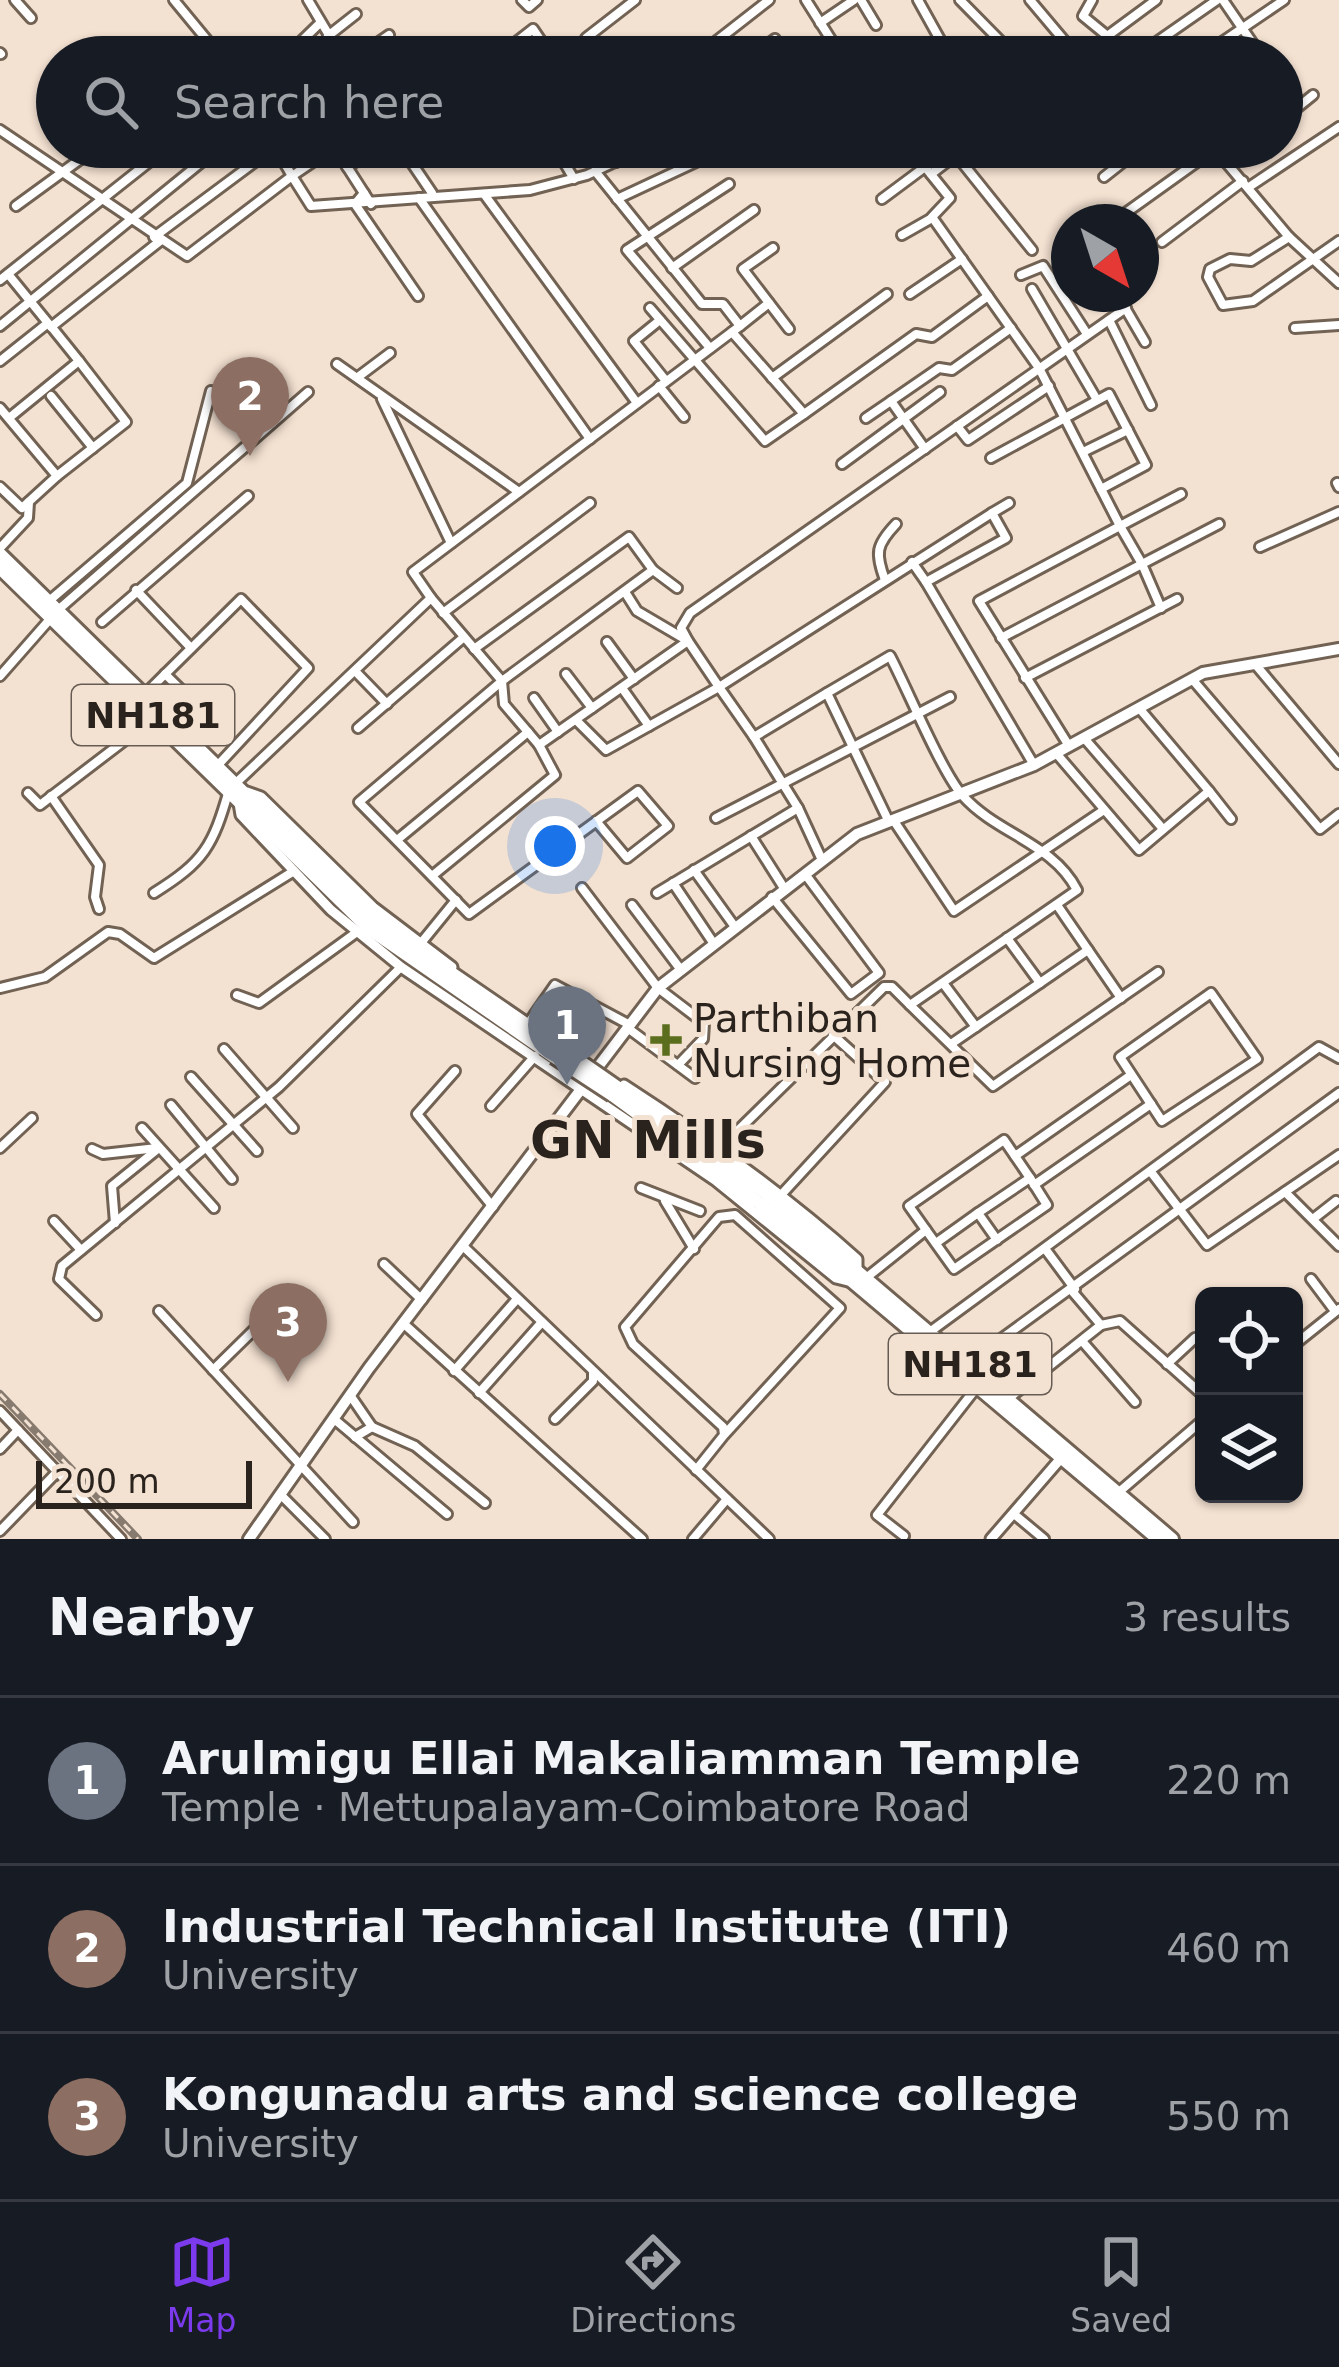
<!DOCTYPE html>
<meta charset="utf-8">
<style>
body{margin:0;font-family:"DejaVu Sans",sans-serif;background:#20242c;color:#f1f3f6}
.controls{position:absolute;right:36px;bottom:36px;display:grid;overflow:hidden;border-radius:18px;box-shadow:0 3px 9px #0004}
.controls button{width:108px;height:108px;display:grid;place-items:center;padding:0;border:0;border-bottom:3px solid #363941;background:#171b24;color:#f1f3f6;font:60px sans-serif}
.compass{position:absolute;left:1051px;top:204px;width:108px;height:108px;border-radius:50%;background:#171b24;box-shadow:0 3px 9px #0004;rotate:141deg}
.scale{position:absolute;left:36px;bottom:30px;width:216px;box-sizing:border-box;padding-left:12px;border:6px solid #2a231d;border-top:0;font-size:33px;line-height:42px;white-space:nowrap;color:#2a231d;-webkit-text-stroke:9px #f3e1d1;paint-order:stroke}
.you{position:absolute;left:555px;top:846px;width:42px;height:42px;margin:-30px;border:9px solid #fff;border-radius:50%;background:#1a73e8;box-shadow:0 0 0 18px #1a73e833}
.badge{display:grid;place-items:center;width:78px;height:78px;border-radius:50%;background:#7c3aed;color:#fff;font-size:39px;font-weight:700}
.pin{position:absolute;translate:-50% -99px;filter:drop-shadow(0 3px 6px #0008)}
.pin::after{content:'';position:absolute;top:63px;width:42px;height:36px;background:inherit;clip-path:polygon(0 0,100% 0,50% 100%)}
.list{margin:0;padding:0;list-style:none}
h2{display:flex;justify-content:space-between;align-items:center;height:156px;margin:0;padding:0 48px;font-size:51px}
h2 small{font-size:39px;font-weight:400;color:#9ea1a6}
.list li{display:grid;grid-template-columns:78px 1fr auto;gap:36px;align-items:center;box-sizing:border-box;height:168px;padding:0 48px;border-top:3px solid #363941}
.list b{display:block;font-size:45px;white-space:nowrap}
.list p{margin:0;font-size:39px;white-space:nowrap;color:#9ea1a6}
.list em{font-size:39px;font-style:normal;color:#9ea1a6}
.icon{flex:none;width:66px;height:66px;fill:none;stroke:currentColor;stroke-width:2;stroke-linecap:round;stroke-linejoin:round}
.map{position:relative;flex:none;width:1339px;height:1539px;overflow:hidden}
.search{position:absolute;background:#171b24;box-shadow:0 3px 9px #0004;left:36px;right:36px;top:36px;height:132px;display:flex;align-items:center;gap:30px;box-sizing:border-box;padding:0 42px;border-radius:66px;color:#9ea1a6;font-size:45px}
.sheet{height:660px;background:#171b24}
nav{display:flex;justify-content:space-around;align-items:center;box-sizing:border-box;height:168px;border-top:3px solid #363941;background:#171b24;font-size:33px;color:#9ea1a6}
nav a{display:grid;justify-items:center;gap:6px}
nav .on{color:#7c3aed}
.map>svg:first-child{display:block}
.lines{fill:none;stroke-linecap:round;stroke-linejoin:round}
.minor-casing{stroke:#716254;stroke-width:14}
.tertiary-casing{stroke:#716254;stroke-width:15}
.secondary-casing{stroke:#716254;stroke-width:16}
.trunk-casing{stroke:#716254;stroke-width:18}
.minor{stroke:#fff;stroke-width:8}
.tertiary{stroke:#fff;stroke-width:9}
.secondary{stroke:#fff;stroke-width:10}
.trunk{stroke:#fff;stroke-width:12}
.rail-casing{stroke:#877b70;stroke-width:8}
.rail{stroke:#f3e1d1;stroke-width:3;stroke-dasharray:9;stroke-linecap:butt}
.trunk-bridge-casing{stroke:#716254;stroke-width:18;stroke-linecap:butt}
.trunk-bridge{stroke:#fff;stroke-width:12}
.poi-dot{fill:#5a6e1d;stroke:#f3e1d1;stroke-width:4.5}
.labels{text-anchor:middle;dominant-baseline:central;stroke-width:10;stroke-linejoin:round;paint-order:stroke}
.shield{fill:#f3e1d1;stroke:#665c53;stroke-width:3}
.shield-label{font-size:36px;font-weight:bold;fill:#2a231d}
.poi-label{font-size:39px;fill:#2a231d;stroke:#f3e1d1;text-anchor:start}
.district-label{font-size:51px;font-weight:bold;fill:#2a231d;stroke:#f3e1d1}
</style>
<div class="map">
<svg width="1339" height="1539" viewBox="0 0 1339 1539">
<rect width="100%" height="100%" fill="#f3e1d1"/>
<g class="lines">
<g class="minor-casing">
<g id="minor">
<polyline points="15,0 31,18"/>
<polyline points="174,0 221,57"/>
<polyline points="308,0 342,57"/>
<polyline points="522,0 529,7 537,0"/>
<polyline points="806,0 842,57"/>
<polyline points="861,0 876,25"/>
<polyline points="918,0 943,45 928,57"/>
<polyline points="960,0 1016,57"/>
<polyline points="1030,0 1078,57"/>
<polyline points="1092,0 1083,16 1133,57"/>
<polyline points="1223,0 1262,57"/>
<polyline points="820,23 854,0"/>
<polyline points="1110,34 1156,0"/>
<polyline points="328,36 356,14"/>
<polyline points="0,53 1,54"/>
<polyline points="285,57 320,23"/>
<polyline points="357,57 389,35"/>
<polyline points="441,57 446,54"/>
<polyline points="497,57 533,29 552,57"/>
<polyline points="602,57 586,38 635,0"/>
<polyline points="641,57 657,48"/>
<polyline points="696,57 769,0"/>
<polyline points="750,57 775,39"/>
<polyline points="1020,57 1034,45"/>
<polyline points="1135,57 1217,0"/>
<polyline points="1200,57 1284,0"/>
<polyline points="1282,120 1313,95"/>
<polyline points="0,130 187,256 292,176 311,206 530,190 587,175 647,147"/>
<polyline points="275,147 292,176 335,147"/>
<polyline points="401,147 432,193"/>
<polyline points="555,147 574,179"/>
<polyline points="608,147 616,162"/>
<polyline points="909,147 950,198 932,217 1039,368 1120,526 979,601 1069,746"/>
<polyline points="1213,147 1289,237 1339,283"/>
<polyline points="335,148 371,204"/>
<polyline points="859,149 862,147"/>
<polyline points="956,155 1032,250"/>
<polyline points="1227,163 1248,147"/>
<polyline points="347,167 378,147"/>
<polyline points="595,171 702,304 723,304 740,326 732,332"/>
<polyline points="931,174 956,155 949,147"/>
<polyline points="1104,177 1142,147"/>
<polyline points="1249,187 1339,127"/>
<polyline points="364,193 355,204 418,296"/>
<polyline points="484,194 637,403"/>
<polyline points="419,198 590,439"/>
<polyline points="617,199 709,156"/>
<polyline points="882,199 925,167"/>
<polyline points="16,206 97,147"/>
<polyline points="1113,222 1215,149"/>
<polyline points="902,235 932,218"/>
<polyline points="154,237 275,147"/>
<polyline points="1289,237 1251,261 1230,259 1210,269 1208,277 1223,305 1253,301 1339,241"/>
<polyline points="1162,242 1243,181"/>
<polyline points="773,248 743,269 789,329"/>
<polyline points="672,268 754,210"/>
<polyline points="1021,275 1043,266 1087,334"/>
<polyline points="0,280 168,147"/>
<polyline points="1032,289 1097,400"/>
<polyline points="910,294 962,259"/>
<polyline points="1117,294 1145,342"/>
<polyline points="650,308 765,441 804,414"/>
<polyline points="660,320 634,341 666,381"/>
<polyline points="1109,320 1151,405"/>
<polyline points="50,325 79,361"/>
<polyline points="0,326 220,147"/>
<polyline points="740,326 769,303"/>
<polyline points="51,327 160,241"/>
<polyline points="1295,328 1339,325"/>
<polyline points="710,348 627,250 729,184"/>
<polyline points="0,361 48,323 8,274"/>
<polyline points="337,364 519,492"/>
<polyline points="358,377 390,353"/>
<polyline points="772,378 887,294"/>
<polyline points="659,386 684,417"/>
<polyline points="51,396 93,448"/>
<polyline points="382,399 451,543"/>
<polyline points="0,408 57,476 126,422 79,361 9,418"/>
<polyline points="866,418 891,401"/>
<polyline points="957,426 968,440 1049,386"/>
<polyline points="925,449 891,401 939,368 952,370 1011,328"/>
<polyline points="1083,452 1128,430"/>
<polyline points="991,458 1109,394 1146,465 1101,489"/>
<polyline points="842,464 940,392"/>
<polyline points="1337,483 1339,487"/>
<polyline points="0,487 22,508 57,476"/>
<polyline points="992,513 1009,503"/>
<polyline points="1260,547 1339,512"/>
<polyline points="0,548 28,518 29,502"/>
<polyline points="912,562 926,582"/>
<polyline points="653,570 677,588"/>
<path d="M885 580C875 553 876 545 896 524"/>
<polyline points="136,590 191,648"/>
<polyline points="625,592 637,611 688,641 719,687 992,513 1006,538 926,582 1034,765"/>
<polyline points="431,598 413,572 732,332 804,414 916,334 932,337 988,296"/>
<polyline points="49,601 187,483 211,391"/>
<polyline points="1161,608 1142,564 1219,524"/>
<polyline points="58,610 308,392"/>
<polyline points="443,613 590,503"/>
<polyline points="102,622 248,496"/>
<polyline points="1001,638 1142,564 1120,526 1181,494"/>
<polyline points="607,642 634,679"/>
<path d="M474 649 629 537 653 570 502 681 359 802 469 914C525 873 582 832 638 791L668 826 627 858 596 821"/>
<polyline points="1255,664 1339,764"/>
<polyline points="355,671 387,704"/>
<polyline points="165,674 208,716"/>
<polyline points="566,674 592,708"/>
<polyline points="0,676 51,618"/>
<polyline points="1025,678 1177,599"/>
<polyline points="1192,679 1320,829 1339,814"/>
<polyline points="622,688 649,726"/>
<polyline points="146,693 241,599 308,668 219,764"/>
<polyline points="534,698 558,732"/>
<polyline points="1139,708 1209,791"/>
<polyline points="576,720 606,750 719,687 754,737"/>
<polyline points="358,728 464,637"/>
<polyline points="1084,738 1163,829"/>
<polyline points="1056,753 1139,850 1209,791 1231,819"/>
<polyline points="237,782 431,598 502,681 504,704 539,745 688,641 681,628 690,613 1126,308"/>
<polyline points="28,793 40,805 154,718"/>
<polyline points="51,796 99,865 95,897 99,909"/>
<polyline points="798,808 822,860"/>
<polyline points="716,818 950,697"/>
<polyline points="894,821 954,911 1104,810"/>
<path d="M889 822 827 693 890 656C907 688 942 773 963 796 997 834 1053 843 1077 890L910 1005 993 1086 1158 972"/>
<polyline points="751,836 784,888"/>
<polyline points="397,840 528,732"/>
<polyline points="694,870 735,927"/>
<polyline points="432,876 555,775 539,745"/>
<polyline points="673,883 714,944"/>
<polyline points="582,888 658,988 704,1023 703,1039 678,1065"/>
<path d="M154 893C204 862 213 846 229 790"/>
<polyline points="657,893 798,808 754,737 827,693"/>
<polyline points="772,897 851,994 879,973 805,874"/>
<polyline points="632,905 681,970"/>
<polyline points="1057,905 1121,998"/>
<polyline points="1007,938 1040,983"/>
<polyline points="421,943 456,900"/>
<polyline points="943,983 976,1027"/>
<polyline points="0,988 45,977 108,932 120,934 154,958 294,871"/>
<polygon points="1211,993 1257,1059 1162,1121 1120,1057"/>
<polyline points="237,995 259,1003 357,932"/>
<polyline points="530,1021 555,985 630,1025"/>
<polyline points="629,1029 695,1078"/>
<polyline points="951,1044 1088,950"/>
<polyline points="224,1049 293,1128"/>
<polyline points="455,1071 417,1114 493,1207"/>
<polyline points="191,1077 257,1151"/>
<polyline points="171,1105 232,1179"/>
<polyline points="491,1106 535,1056"/>
<polyline points="142,1128 214,1208"/>
<polyline points="0,1148 32,1118"/>
<polyline points="720,1148 884,987 892,987 910,1005"/>
<polyline points="92,1149 103,1154 157,1148"/>
<polyline points="1015,1156 1131,1075"/>
<polyline points="1151,1172 1207,1245 1339,1155"/>
<polyline points="1034,1185 1151,1104"/>
<polyline points="641,1188 700,1211"/>
<polyline points="1285,1192 1339,1246"/>
<polyline points="781,1195 885,1082 833,1035"/>
<polyline points="665,1201 694,1249"/>
<polyline points="1313,1219 1336,1201"/>
<polyline points="54,1221 81,1250"/>
<polyline points="115,1223 112,1186 159,1148"/>
<polyline points="926,1230 909,1206 1004,1140 1030,1178"/>
<polyline points="936,1243 978,1213"/>
<polyline points="464,1247 769,1539"/>
<polyline points="1046,1250 1075,1289"/>
<polyline points="384,1264 422,1300"/>
<polyline points="866,1278 926,1230 954,1269 1047,1205 1030,1178 978,1213 997,1240"/>
<polyline points="1311,1279 1335,1311"/>
<polyline points="159,1311 353,1522"/>
<polyline points="96,1315 59,1279 62,1266 279,1087 401,967"/>
<polyline points="403,1323 642,1539"/>
<polyline points="1101,1325 1120,1321 1204,1396"/>
<polyline points="931,1331 1319,1047 1339,1058"/>
<polyline points="1082,1341 1135,1402"/>
<polyline points="1294,1345 1339,1309"/>
<polyline points="968,1363 1339,1093"/>
<polyline points="1167,1364 1195,1338"/>
<polyline points="213,1370 266,1318"/>
<polyline points="454,1371 517,1299"/>
<polyline points="479,1393 542,1322"/>
<polyline points="350,1395 372,1427"/>
<polyline points="1009,1398 1101,1325 1072,1291"/>
<polyline points="0,1411 121,1539"/>
<polyline points="334,1419 447,1514"/>
<polyline points="555,1419 593,1381 593,1373"/>
<polyline points="355,1437 372,1427 415,1446 485,1503"/>
<polyline points="0,1449 18,1430"/>
<polyline points="696,1470 724,1435 723,1427 633,1344 625,1327 719,1217 735,1215 840,1308 724,1435"/>
<polyline points="1119,1492 1204,1419"/>
<polyline points="281,1495 325,1539"/>
<polyline points="1014,1514 1044,1539"/>
<polyline points="0,1531 57,1472"/>
<polyline points="904,1536 877,1515 977,1387"/>
<polyline points="693,1539 727,1499"/>
</g>
</g>
<g class="tertiary-casing">
<g id="tertiary">
<polyline points="247,792 261,797 373,907 452,967"/>
<polyline points="239,803 241,815 331,910 401,967 715,1180 836,1278 848,1281"/>
<path d="M624 1085C706 1138 784 1194 857 1259V1270"/>
<polyline points="991,1539 1062,1457"/>
</g>
</g>
<g class="secondary-casing">
<polyline id="secondary" points="249,1539 369,1368 658,988 857,834 1034,765 1203,673 1339,649"/>
</g>
<g class="trunk-casing">
<g id="trunk">
<polyline points="0,554 374,920 561,1048"/>
<polyline points="0,568 368,928 554,1057"/>
<polyline points="617,1087 764,1192 1172,1539"/>
<polyline points="612,1095 758,1202 1158,1539"/>
</g>
</g>
<use href="#minor" class="minor"/>
<use href="#tertiary" class="tertiary"/>
<use href="#secondary" class="secondary"/>
<use href="#trunk" class="trunk"/>
<g class="rail-casing">
<polyline id="rail" points="0,1394 138,1539"/>
</g>
<use href="#rail" class="rail"/>
<g class="trunk-bridge-casing">
<g id="trunk-bridge">
<polyline points="561,1048 617,1087"/>
<polyline points="554,1057 612,1095"/>
</g>
</g>
<use href="#trunk-bridge" class="trunk-bridge"/>
</g>
<path class="poi-dot" d="M660 1022h12v12h12v12h-12v12h-12v-12h-12v-12h12z"/>
<g class="labels">
<g class="shield">
<rect x="72" y="685" width="162" height="60" rx="9"/>
<rect x="889" y="1334" width="162" height="60" rx="9"/>
</g>
<g class="shield-label">
<text x="153" y="715">NH181</text>
<text x="970" y="1364">NH181</text>
</g>
<g class="poi-label">
<text x="693" y="1018">Parthiban<tspan x="693" dy="45">Nursing Home</tspan></text>
</g>
<g class="district-label">
<text x="648" y="1140">GN Mills</text>
</g>
</g>
</svg>
<div class="controls">
<button><svg class="icon" aria-label="locate" viewBox="0 0 24 24"><circle cx="12" cy="12" r="6"/><path d="M12 2v4M12 18v4M2 12h4M18 12h4"/></svg></button>
<button><svg class="icon" aria-label="layers" viewBox="0 0 24 24"><path d="M12 4l9 5-9 5-9-5zM3 14l9 5 9-5"/></svg></button>
</div>
<svg class="compass" viewBox="-18 -18 36 36"><path d="M0-13l5 13h-10z" fill="#e53935"/><path d="M0 13l5-13h-10z" fill="#9ea1a6"/></svg>
<div class="scale">200 m</div>
<div class="you"></div>
<div class="pin badge" style="left:567px;top:1085px;background:#6b7280">1</div>
<div class="pin badge" style="left:250px;top:456px;background:#8d6e63">2</div>
<div class="pin badge" style="left:288px;top:1382px;background:#8d6e63">3</div>
<div class="search"><svg class="icon" aria-label="search" viewBox="0 0 24 24"><circle cx="10" cy="10" r="6"/><path d="M15 15l6 6"/></svg>Search here</div>
</div>
<section class="sheet">
<h2>Nearby<small>3 results</small></h2>
<ul class="list">
<li><span class="badge" style="background:#6b7280">1</span><div><b>Arulmigu Ellai Makaliamman Temple</b><p>Temple · Mettupalayam-Coimbatore Road</p></div><em>220 m</em></li>
<li><span class="badge" style="background:#8d6e63">2</span><div><b>Industrial Technical Institute (ITI)</b><p>University</p></div><em>460 m</em></li>
<li><span class="badge" style="background:#8d6e63">3</span><div><b>Kongunadu arts and science college</b><p>University</p></div><em>550 m</em></li>
</ul>
</section>
<nav>
<a class="on"><svg class="icon" aria-label="map" viewBox="0 0 24 24"><path d="M3 6l6-2 6 2 6-2v14l-6 2-6-2-6 2zM9 4v14M15 6v14"/></svg>Map</a>
<a><svg class="icon" aria-label="directions" viewBox="0 0 24 24"><path d="M12 3l9 9-9 9-9-9zM9 14v-3h6M13 9l2 2-2 2"/></svg>Directions</a>
<a><svg class="icon" aria-label="saved" viewBox="0 0 24 24"><path d="M7 4h10v16l-5-4-5 4z"/></svg>Saved</a>
</nav>
